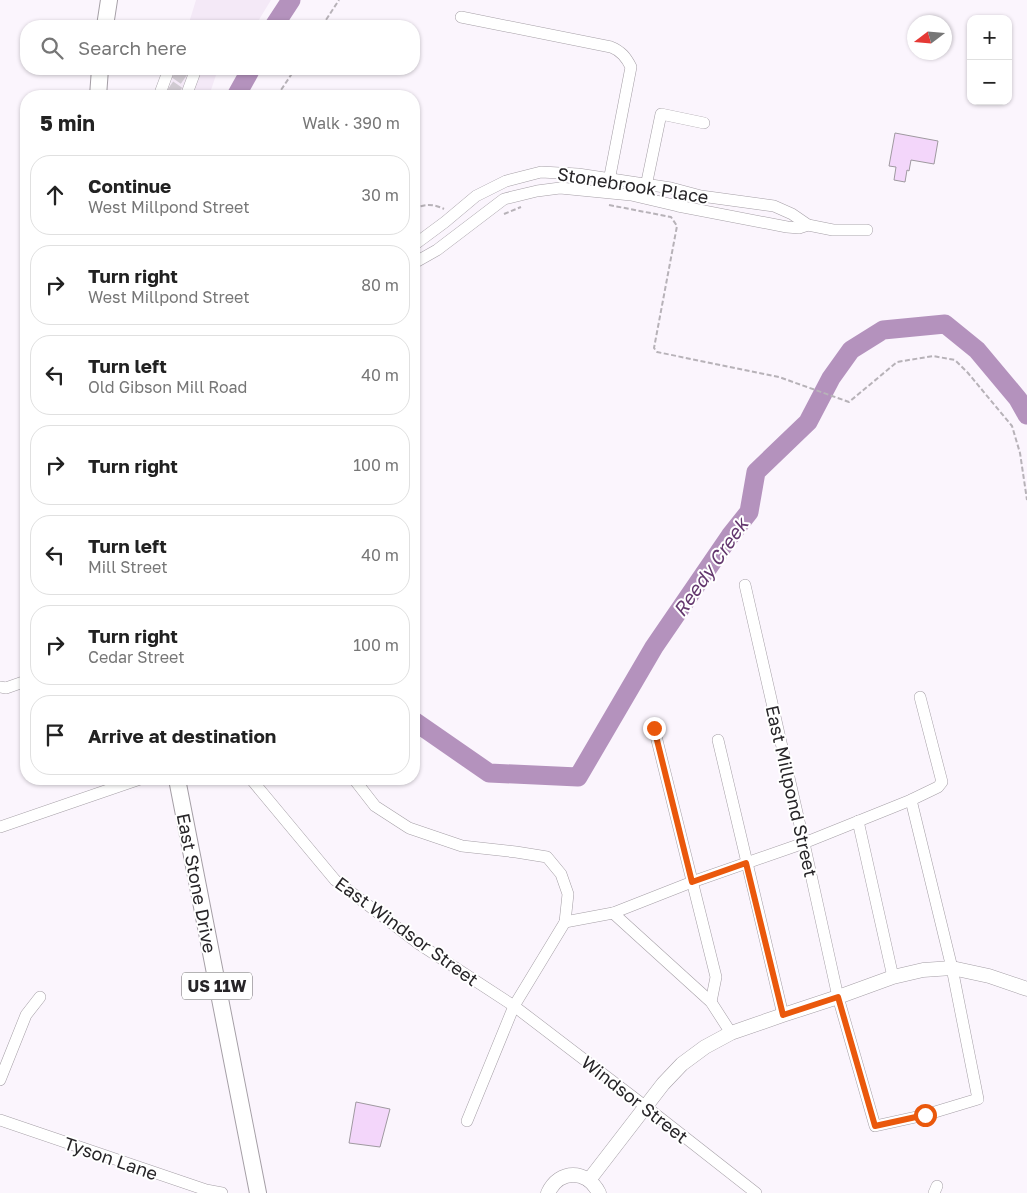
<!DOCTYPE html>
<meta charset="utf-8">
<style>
body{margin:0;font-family:"Golos Text",sans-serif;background:#f6f6f6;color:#222}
.controls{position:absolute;right:15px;top:15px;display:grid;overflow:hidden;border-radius:10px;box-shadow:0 1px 4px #0004}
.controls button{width:45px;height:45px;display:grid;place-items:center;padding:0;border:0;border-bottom:1px solid #e0e0e0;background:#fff;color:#222;font:25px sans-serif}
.compass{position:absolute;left:907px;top:15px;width:45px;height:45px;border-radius:50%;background:#fff;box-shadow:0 1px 4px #0004;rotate:254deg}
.stop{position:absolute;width:15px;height:15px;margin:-11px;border:4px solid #ea580c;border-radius:50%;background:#fff}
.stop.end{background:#ea580c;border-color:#fff;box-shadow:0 1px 5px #0008}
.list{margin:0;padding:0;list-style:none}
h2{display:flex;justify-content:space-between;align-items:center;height:65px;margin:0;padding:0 20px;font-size:21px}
h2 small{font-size:16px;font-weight:400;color:#767676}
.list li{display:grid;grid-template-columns:32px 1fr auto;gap:15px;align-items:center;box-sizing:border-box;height:80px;margin:0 10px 10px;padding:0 10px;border:1px solid #e0e0e0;border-radius:20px}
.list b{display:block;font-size:19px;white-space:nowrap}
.list p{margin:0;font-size:16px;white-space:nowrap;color:#767676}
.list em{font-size:16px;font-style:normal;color:#767676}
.icon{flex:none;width:28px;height:28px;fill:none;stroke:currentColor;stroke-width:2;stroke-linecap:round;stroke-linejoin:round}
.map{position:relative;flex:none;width:1027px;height:1193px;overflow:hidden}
.search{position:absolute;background:#fff;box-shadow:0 1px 4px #0004;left:20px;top:20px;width:400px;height:55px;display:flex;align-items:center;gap:12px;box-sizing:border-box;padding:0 18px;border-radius:20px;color:#767676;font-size:19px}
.panel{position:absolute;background:#fff;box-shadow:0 1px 4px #0004;left:20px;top:90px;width:400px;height:695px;border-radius:20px}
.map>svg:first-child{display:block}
.built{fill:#f4e9f7}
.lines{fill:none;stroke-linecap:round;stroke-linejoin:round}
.river{stroke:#b492bd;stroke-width:19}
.building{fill:#f3d6fa;stroke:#9f99a0}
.minor-tunnel{stroke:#d1cbd2;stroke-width:11;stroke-dasharray:11 5.5;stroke-linecap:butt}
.minor-casing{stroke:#a59fa6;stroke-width:12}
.major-casing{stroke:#a59fa6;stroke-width:15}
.highway-casing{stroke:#a59fa6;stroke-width:18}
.path{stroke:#b7b2b8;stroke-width:2;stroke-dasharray:5 2.5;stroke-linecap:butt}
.minor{stroke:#fff;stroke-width:11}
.major{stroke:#fff;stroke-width:14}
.highway{stroke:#fff;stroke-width:16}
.route{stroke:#ea580c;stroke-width:6}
.labels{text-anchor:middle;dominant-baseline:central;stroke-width:4;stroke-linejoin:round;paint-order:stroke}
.shield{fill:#fff;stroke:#686668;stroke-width:1}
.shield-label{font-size:16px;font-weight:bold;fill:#272528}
.street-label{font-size:18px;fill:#272528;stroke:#fff}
.water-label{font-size:19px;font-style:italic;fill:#64386e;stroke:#fff}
</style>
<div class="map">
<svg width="1027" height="1193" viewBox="0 0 1027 1193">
<rect width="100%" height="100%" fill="#fbf5fd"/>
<g class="built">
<polygon points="196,0 271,0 257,23 253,26 188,26"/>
<polygon points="175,69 218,69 209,96 167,96"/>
</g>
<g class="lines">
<g class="river">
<polyline points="274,26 291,0"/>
<polyline points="236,96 251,69"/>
<polyline points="414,721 489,773 578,777 654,647 730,536 749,512 756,472 808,422 831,378 851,350 883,330 945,324 977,350 1018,399 1027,415"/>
</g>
</g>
<g class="building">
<polygon points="895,133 938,141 934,164 911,160 909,171 907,170 905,182 894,180 896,167 889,166"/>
<polygon points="356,1102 390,1109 380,1147 349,1143"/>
</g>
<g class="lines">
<g class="minor-tunnel">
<polyline points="175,73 185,80"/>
<polyline points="170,86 180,93"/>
</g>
<g class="minor-casing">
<g id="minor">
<path d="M461 17 611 47C621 51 626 57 631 67L608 186"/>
<polyline points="159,96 169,69"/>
<polyline points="186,96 196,69"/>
<polyline points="645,191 661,114 704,123"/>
<polyline points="414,245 445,222 476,196 506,181 541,172 578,174 671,188 701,196 774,206 792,214 808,225 833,230 867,230"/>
<polyline points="414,263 437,250 504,199 537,191 560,188 631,195 678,206 787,227 799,228 808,225"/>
<polyline points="745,585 804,843 838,997 875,1126 925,1115 978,1099 952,968 911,800"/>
<polyline points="0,687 6,688 26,681"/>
<polyline points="654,728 716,977 711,1002"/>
<polyline points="718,740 783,1015"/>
<polyline points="251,779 335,880 419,944 514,1006 654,1113 756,1193"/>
<polyline points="354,779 375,806 409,828 462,846 516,852 547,857 561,874 568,894 565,922"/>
<polyline points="858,821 893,977"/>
<polyline points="0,827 140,779"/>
<polyline points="613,913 692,882 804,843 911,800 938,787 942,782 920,697"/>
<polyline points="0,1080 26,1015 40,997"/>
<polyline points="0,1120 206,1190 222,1193"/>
<polyline points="467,1121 514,1006 565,922 613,913 711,1002 731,1033"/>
<polyline points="934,1193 937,1186"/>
</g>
</g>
<g class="major-casing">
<g id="major">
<polyline points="589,1180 663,1084 682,1064 705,1047 731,1033 783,1015 838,997 893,977 923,970 952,968 989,976 1027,989"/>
<path d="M548 1193C559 1169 587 1169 599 1193"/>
</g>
</g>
<g class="highway-casing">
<g id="highway">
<polyline points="105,26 109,0"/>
<polyline points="98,96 100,69"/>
<polyline points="177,779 258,1193"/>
</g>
</g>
<g class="path">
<polyline points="322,26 339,0"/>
<polyline points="277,96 295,69"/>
<polyline points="609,205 671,217 677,226 654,348 657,352 779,377 849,402 897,362 933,356 955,360 968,373 1012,426 1020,453 1027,500"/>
<path d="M414 210C423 203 434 204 444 209"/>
<polyline points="504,214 521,207"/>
</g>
<use href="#minor" class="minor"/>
<use href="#major" class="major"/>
<use href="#highway" class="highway"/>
</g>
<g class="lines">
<polyline class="route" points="654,728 692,882 746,863 783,1015 838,997 875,1126 925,1115"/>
</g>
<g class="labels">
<rect class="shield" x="182" y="972.5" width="70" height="27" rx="4"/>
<g class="shield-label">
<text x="217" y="986">US 11W</text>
</g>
<g class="street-label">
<text transform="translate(633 185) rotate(9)">Stonebrook Place</text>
<text transform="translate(792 791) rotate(77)">East Millpond Street</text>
<text transform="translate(197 883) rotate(79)">East Stone Drive</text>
<text transform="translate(407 931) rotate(36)">East Windsor Street</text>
<text transform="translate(635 1099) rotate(38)">Windsor Street</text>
<text transform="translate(111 1158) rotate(19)">Tyson Lane</text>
</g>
<g class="water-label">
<text transform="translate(710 567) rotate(-55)">Reedy Creek</text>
</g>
</g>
</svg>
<div class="controls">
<button>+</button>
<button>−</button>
</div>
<svg class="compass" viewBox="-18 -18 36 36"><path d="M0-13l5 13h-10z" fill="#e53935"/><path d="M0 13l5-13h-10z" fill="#767676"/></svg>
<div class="stop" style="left:925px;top:1115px"></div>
<div class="stop end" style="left:654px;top:728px"></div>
<div class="search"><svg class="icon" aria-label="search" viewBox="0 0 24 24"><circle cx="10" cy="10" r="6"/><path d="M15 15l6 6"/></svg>Search here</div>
<section class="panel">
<h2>5 min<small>Walk · 390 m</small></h2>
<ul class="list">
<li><svg class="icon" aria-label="ahead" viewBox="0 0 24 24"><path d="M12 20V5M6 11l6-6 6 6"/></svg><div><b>Continue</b><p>West Millpond Street</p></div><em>30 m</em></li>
<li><svg class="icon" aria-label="right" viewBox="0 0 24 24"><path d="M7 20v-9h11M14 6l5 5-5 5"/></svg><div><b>Turn right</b><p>West Millpond Street</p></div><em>80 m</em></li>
<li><svg class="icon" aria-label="left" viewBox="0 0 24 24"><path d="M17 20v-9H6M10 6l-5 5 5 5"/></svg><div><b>Turn left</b><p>Old Gibson Mill Road</p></div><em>40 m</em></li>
<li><svg class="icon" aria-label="right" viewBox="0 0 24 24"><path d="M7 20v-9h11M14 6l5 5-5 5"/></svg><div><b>Turn right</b></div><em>100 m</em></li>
<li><svg class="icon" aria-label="left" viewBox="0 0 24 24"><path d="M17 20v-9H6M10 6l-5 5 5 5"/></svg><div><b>Turn left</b><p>Mill Street</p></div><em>40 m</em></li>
<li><svg class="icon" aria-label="right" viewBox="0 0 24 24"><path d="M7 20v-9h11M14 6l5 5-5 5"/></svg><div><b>Turn right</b><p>Cedar Street</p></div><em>100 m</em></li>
<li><svg class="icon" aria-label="arrive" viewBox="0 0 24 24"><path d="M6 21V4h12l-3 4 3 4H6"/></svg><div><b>Arrive at destination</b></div></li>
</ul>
</section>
</div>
